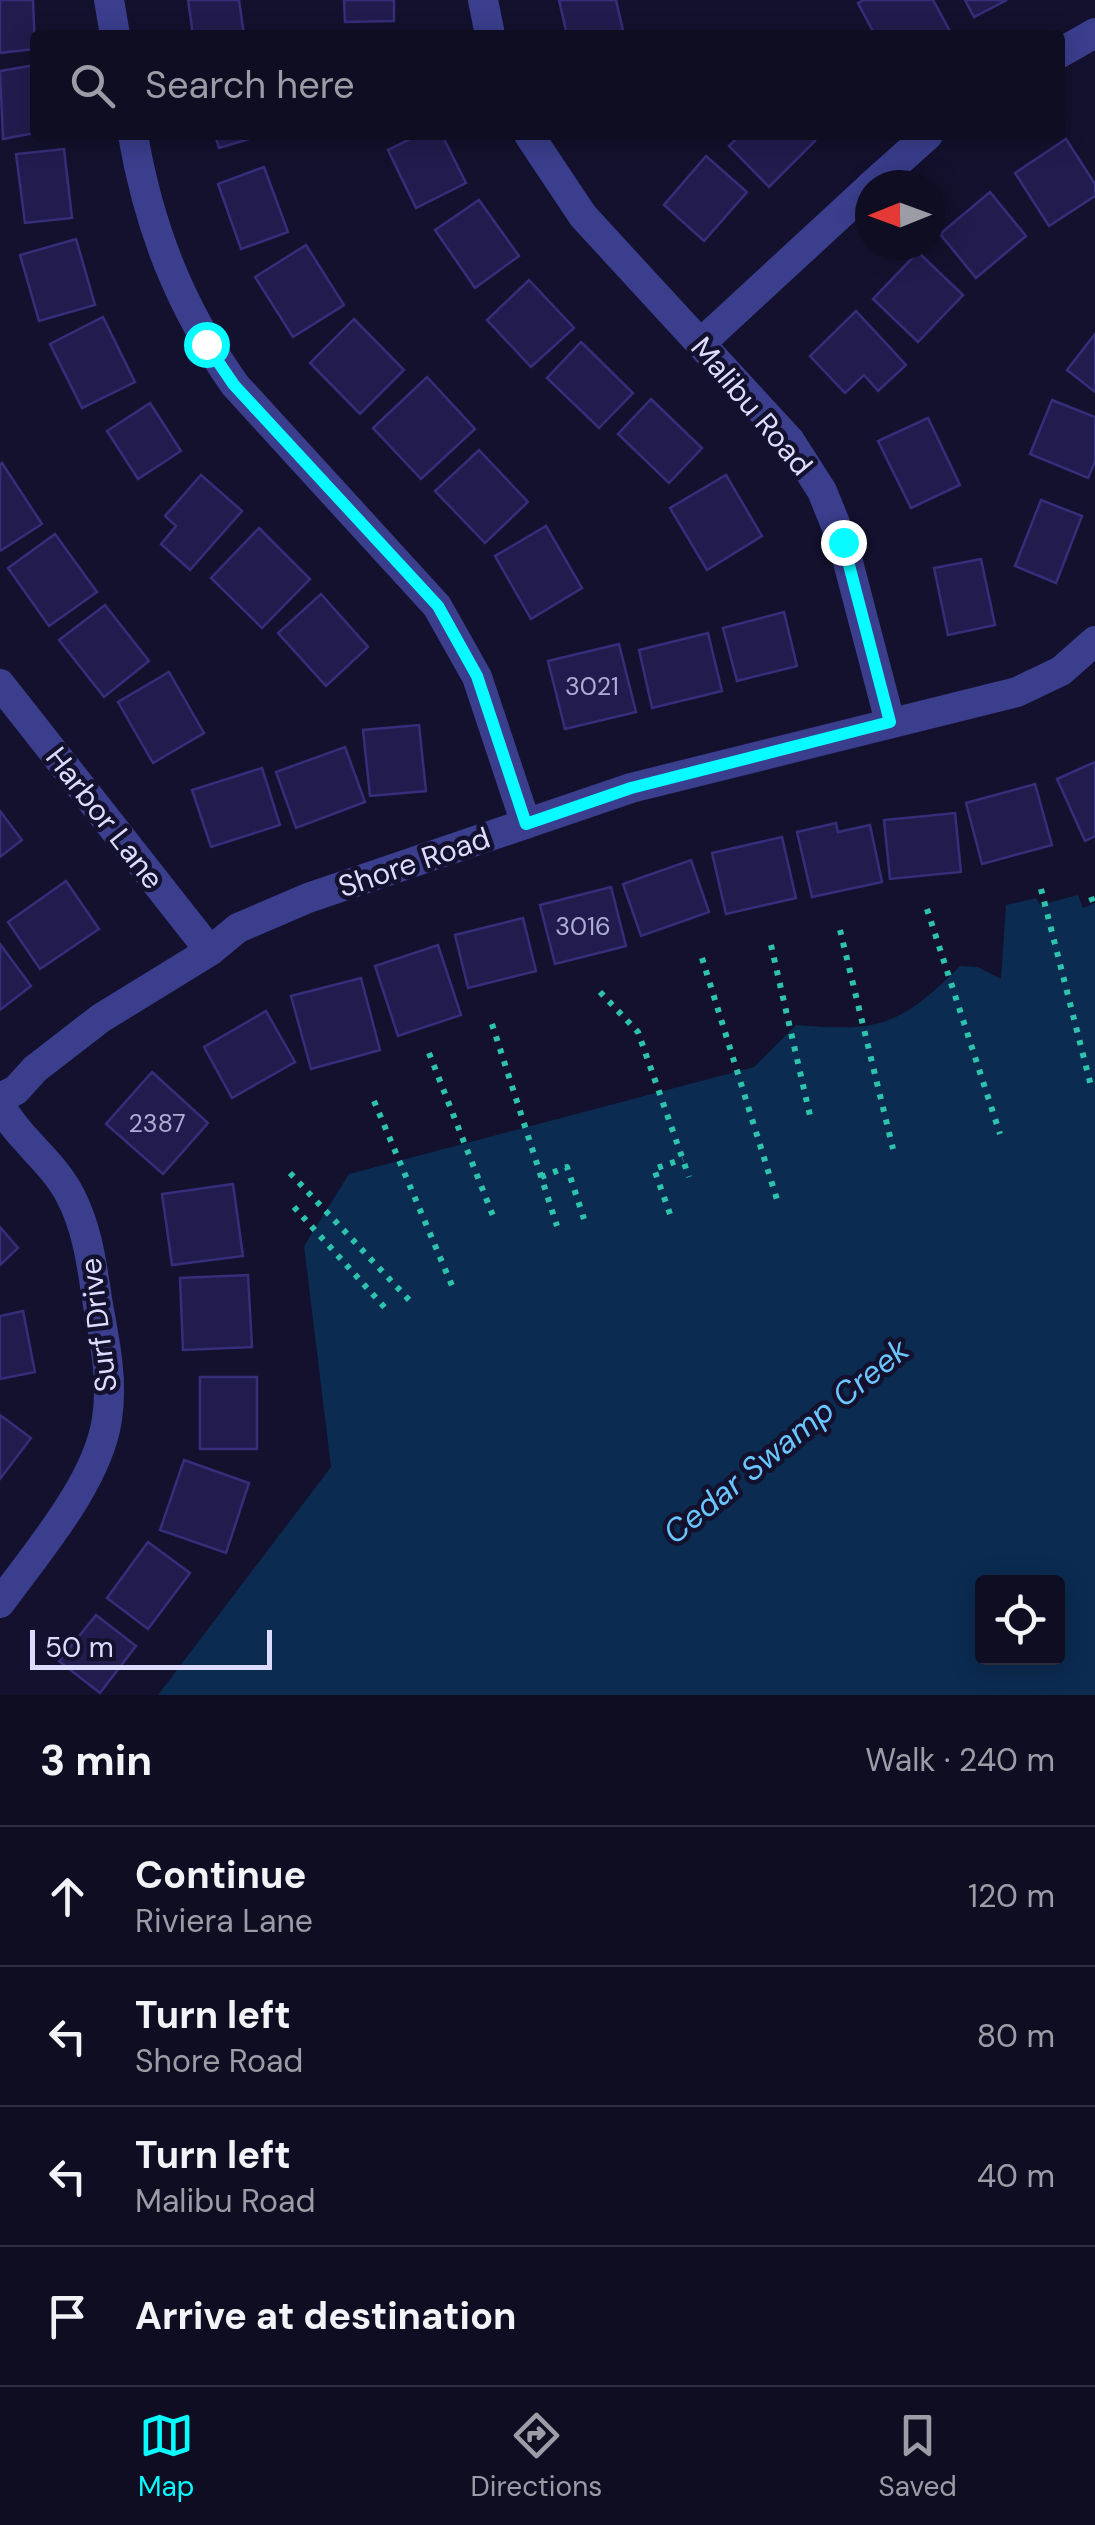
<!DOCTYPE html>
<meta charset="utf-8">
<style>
body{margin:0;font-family:"DM Sans",sans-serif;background:#1c1b2f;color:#f1f3f6}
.controls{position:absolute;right:30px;bottom:30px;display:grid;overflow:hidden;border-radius:10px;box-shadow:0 5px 25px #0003}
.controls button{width:90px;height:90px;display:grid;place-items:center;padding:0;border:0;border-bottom:2px solid #2e2d40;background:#0e0d22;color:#f1f3f6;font:50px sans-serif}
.compass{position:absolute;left:855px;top:170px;width:90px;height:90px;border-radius:50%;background:#0e0d22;box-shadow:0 5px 25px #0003;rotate:269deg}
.scale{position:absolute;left:30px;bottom:25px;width:242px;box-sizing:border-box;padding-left:10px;border:5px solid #dddcff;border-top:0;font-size:28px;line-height:35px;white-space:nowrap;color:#dddcff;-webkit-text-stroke:8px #13112d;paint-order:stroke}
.stop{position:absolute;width:30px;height:30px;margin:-22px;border:8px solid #08fbff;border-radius:50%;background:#fff}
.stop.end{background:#08fbff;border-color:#fff;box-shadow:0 2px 10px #0008}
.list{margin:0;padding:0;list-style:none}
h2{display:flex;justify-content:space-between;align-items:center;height:130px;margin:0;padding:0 40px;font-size:42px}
h2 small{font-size:32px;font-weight:400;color:#9b9ca5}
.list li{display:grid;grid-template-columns:65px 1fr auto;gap:30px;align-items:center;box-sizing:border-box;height:140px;padding:0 40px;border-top:2px solid #2e2d40}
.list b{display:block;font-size:38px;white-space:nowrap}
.list p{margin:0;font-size:32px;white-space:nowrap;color:#9b9ca5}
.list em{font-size:32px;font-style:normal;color:#9b9ca5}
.icon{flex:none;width:55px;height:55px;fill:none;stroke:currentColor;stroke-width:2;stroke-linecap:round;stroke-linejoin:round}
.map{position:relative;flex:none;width:1095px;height:1695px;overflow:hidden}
.search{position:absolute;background:#0e0d22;box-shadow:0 5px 25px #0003;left:30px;right:30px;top:30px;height:110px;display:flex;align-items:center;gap:25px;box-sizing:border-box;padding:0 35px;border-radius:10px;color:#9b9ca5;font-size:38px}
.sheet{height:690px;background:#0e0d22}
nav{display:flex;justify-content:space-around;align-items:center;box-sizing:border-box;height:140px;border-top:2px solid #2e2d40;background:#0e0d22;font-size:28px;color:#9b9ca5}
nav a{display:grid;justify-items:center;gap:5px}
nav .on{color:#08fbff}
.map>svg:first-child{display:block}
.water{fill:#0b2b51;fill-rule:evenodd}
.building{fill:#221c4e;stroke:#362d7b;stroke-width:2.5}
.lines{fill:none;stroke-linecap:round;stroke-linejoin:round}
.path{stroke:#2dc3ad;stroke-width:6;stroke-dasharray:5 8;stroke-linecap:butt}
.minor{stroke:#3a3e8d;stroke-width:30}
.route{stroke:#08fbff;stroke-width:12}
.labels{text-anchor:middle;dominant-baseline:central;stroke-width:9;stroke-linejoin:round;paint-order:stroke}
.number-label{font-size:25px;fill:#aeacd3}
.street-label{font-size:30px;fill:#dddcff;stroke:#13112d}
.water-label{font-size:32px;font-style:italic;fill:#6ac6ff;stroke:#13112d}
</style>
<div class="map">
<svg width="1095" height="1695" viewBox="0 0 1095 1695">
<rect width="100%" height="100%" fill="#13112d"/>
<path class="water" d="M1078 895 1083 908 1095 903V1695H158L331 1467 304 1246 349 1174 754 1067 796 1025C880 1032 900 1026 960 966L978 967 1001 979 1006 905 1036 898 1040 905ZM982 1582H1058V1658H982Z"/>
<g class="building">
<polygon points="0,0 33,0 35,49 0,53"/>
<polygon points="188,0 239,0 244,35 193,35"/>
<polygon points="344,0 394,0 394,21 345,22"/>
<polygon points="559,0 616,0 624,35 567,35"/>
<polygon points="864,0 933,0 951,33 875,35 858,3"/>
<polygon points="965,0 1007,0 974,17"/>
<polygon points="35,65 35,133 3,139 0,71"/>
<polygon points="215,135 263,135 219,148"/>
<polygon points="418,135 442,135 466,183 416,208 388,150"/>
<polygon points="740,135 809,135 815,141 769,187 729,146"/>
<polygon points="1066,139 1095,184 1095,196 1049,226 1015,173"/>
<polygon points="64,149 72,218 25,223 16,154"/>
<polygon points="706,156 747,192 704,241 664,205"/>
<polygon points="264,167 288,232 241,249 218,184"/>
<polygon points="990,192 1026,236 976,278 940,234"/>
<polygon points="479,200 519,256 475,288 435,230"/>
<polygon points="76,239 95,305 39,321 20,255"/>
<polygon points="306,245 344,305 293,337 255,277"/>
<polygon points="918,252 963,295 918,342 873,299"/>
<polygon points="529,280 574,328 531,367 487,320"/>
<polygon points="856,311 906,365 878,391 864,375 845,393 810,356"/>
<polygon points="103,317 135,382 82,408 50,344"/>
<polygon points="354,319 404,370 360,414 310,363"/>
<polygon points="1095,334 1095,392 1067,370"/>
<polygon points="581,342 633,393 599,428 547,378"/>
<polygon points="427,377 475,429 421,479 373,428"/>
<polygon points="651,399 702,448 669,483 618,434"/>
<polygon points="1052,400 1095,417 1095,462 1088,478 1030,454"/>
<polygon points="150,403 181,451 138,479 107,431"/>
<polygon points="928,418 960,485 911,508 878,441"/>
<polygon points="479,450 528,502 485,543 435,491"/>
<polygon points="2,463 42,524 0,551 0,465"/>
<polygon points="201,475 242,511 190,570 161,544 176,526 165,516"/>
<polygon points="726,475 762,536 707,570 670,508"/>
<polygon points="1041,500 1082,516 1056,583 1015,566"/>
<polygon points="546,526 582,588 531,619 495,556"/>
<polygon points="259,528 310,579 262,628 211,578"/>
<polygon points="55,534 97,592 49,626 8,568"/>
<polygon points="981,559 995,625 948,635 934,568"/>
<polygon points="321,594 368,647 326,686 278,633"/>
<polygon points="105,605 149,661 104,697 59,640"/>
<polygon points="784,612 797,666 737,681 723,628"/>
<polygon points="708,633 722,691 652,708 639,650"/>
<polygon points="619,644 636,712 565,729 548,661"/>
<polygon points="169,672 204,733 153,763 118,702"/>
<polygon points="419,725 426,791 370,796 363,730"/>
<polygon points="345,747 365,802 296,828 276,772"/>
<polygon points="1095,762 1095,836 1085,841 1057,779"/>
<polygon points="262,768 280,825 211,847 192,790"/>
<polygon points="1035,784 1052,845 982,864 966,803"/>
<polygon points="0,811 22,840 0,857"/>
<polygon points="955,813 961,872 890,879 884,820"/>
<polygon points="836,823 838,832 870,825 882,882 812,897 797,832"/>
<polygon points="782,837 796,898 726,914 712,853"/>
<polygon points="691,860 709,912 641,936 623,884"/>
<polygon points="66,881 99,929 40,969 8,922"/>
<polygon points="611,887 626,946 555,964 540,905"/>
<polygon points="523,918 536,971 468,988 455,935"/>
<polygon points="0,944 31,986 0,1010"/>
<polygon points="438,945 461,1015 398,1036 375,966"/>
<polygon points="361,978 380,1050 311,1069 291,996"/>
<polygon points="266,1011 295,1062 232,1098 204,1047"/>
<polygon points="152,1072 208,1123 163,1174 106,1124"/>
<polygon points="233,1184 243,1256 172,1265 162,1194"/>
<polygon points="0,1227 18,1248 0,1265"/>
<polygon points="248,1275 252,1347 183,1350 180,1278"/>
<polygon points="23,1311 35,1372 0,1379 0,1316"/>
<rect x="200" y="1377" width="57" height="72"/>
<polygon points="0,1415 31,1438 0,1479"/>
<polygon points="184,1460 249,1483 226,1553 160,1530"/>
<polygon points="148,1542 190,1573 148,1629 107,1598"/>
<polygon points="96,1615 136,1646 100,1693 59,1661"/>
</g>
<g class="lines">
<g class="path">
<polyline points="1041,889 1092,1090"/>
<polyline points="1091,897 1095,907"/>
<polyline points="927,909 1000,1134"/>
<polyline points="840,930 893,1149"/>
<polyline points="771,945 811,1120"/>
<polyline points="702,958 779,1206"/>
<polyline points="600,992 638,1032 689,1177"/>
<polyline points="492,1024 557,1226"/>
<polyline points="429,1053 495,1221"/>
<polyline points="374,1101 453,1288"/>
<polyline points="290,1173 411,1302"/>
<polyline points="541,1177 567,1167 584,1219"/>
<polyline points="294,1207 387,1310"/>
<polyline points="670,1214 654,1169 683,1159"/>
</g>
<g class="minor">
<polyline points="109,0 115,35"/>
<polyline points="483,0 490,35"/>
<polyline points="1060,53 1095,33"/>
<path d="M133 135C149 228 180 307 235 385L437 606 477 677 526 824"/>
<polyline points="529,135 583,216 790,441 822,491 843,543 890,722"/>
<polyline points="872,185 928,135"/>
<polyline points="701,343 870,187"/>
<polyline points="0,684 210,951"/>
<polyline points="0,1098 16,1090 35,1069 101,1018 210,951 238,928 308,898 631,788 1017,692 1061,671 1095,641"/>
<path d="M0 1104C17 1138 52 1160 70 1195 88 1229 92 1267 98 1305 105 1343 113 1381 107 1419 98 1482 37 1552 0 1603"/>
</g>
</g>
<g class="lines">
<polyline class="route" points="206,344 234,385 438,606 477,676 526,824 631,788 890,722 843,542"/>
</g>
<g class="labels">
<g class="number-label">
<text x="592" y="686">3021</text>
<text x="583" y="926">3016</text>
<text x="157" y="1123">2387</text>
</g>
<g class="street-label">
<text transform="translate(752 406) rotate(50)">Malibu Road</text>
<text transform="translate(105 818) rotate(52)">Harbor Lane</text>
<text transform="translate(414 862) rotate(-19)">Shore Road</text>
<text transform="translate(98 1325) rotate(-97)">Surf Drive</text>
</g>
<g class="water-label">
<text transform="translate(786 1441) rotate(-39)">Cedar Swamp Creek</text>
</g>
</g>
</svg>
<div class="controls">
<button><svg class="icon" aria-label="locate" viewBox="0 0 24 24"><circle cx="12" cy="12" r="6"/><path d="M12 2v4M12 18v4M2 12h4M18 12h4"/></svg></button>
</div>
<svg class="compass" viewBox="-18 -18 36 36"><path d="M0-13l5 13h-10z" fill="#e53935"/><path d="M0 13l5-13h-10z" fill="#9b9ca5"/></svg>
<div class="scale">50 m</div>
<div class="stop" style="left:206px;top:344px"></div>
<div class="stop end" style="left:843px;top:542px"></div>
<div class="search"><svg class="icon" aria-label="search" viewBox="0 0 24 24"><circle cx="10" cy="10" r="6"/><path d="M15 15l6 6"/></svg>Search here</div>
</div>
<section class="sheet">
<h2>3 min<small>Walk · 240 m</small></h2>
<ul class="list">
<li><svg class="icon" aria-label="ahead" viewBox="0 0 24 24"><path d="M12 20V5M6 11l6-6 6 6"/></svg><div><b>Continue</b><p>Riviera Lane</p></div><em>120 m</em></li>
<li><svg class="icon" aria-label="left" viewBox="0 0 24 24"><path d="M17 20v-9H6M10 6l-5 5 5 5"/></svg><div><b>Turn left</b><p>Shore Road</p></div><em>80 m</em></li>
<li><svg class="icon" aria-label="left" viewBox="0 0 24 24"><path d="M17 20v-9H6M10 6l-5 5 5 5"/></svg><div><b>Turn left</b><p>Malibu Road</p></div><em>40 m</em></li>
<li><svg class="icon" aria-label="arrive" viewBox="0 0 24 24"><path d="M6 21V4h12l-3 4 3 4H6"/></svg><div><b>Arrive at destination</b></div></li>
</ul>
</section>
<nav>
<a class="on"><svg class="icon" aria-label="map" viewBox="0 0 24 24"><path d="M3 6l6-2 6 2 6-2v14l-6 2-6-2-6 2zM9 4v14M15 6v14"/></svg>Map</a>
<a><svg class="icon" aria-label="directions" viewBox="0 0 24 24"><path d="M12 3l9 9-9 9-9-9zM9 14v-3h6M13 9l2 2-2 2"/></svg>Directions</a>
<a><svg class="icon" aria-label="saved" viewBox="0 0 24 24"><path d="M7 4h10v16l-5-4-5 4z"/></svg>Saved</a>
</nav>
